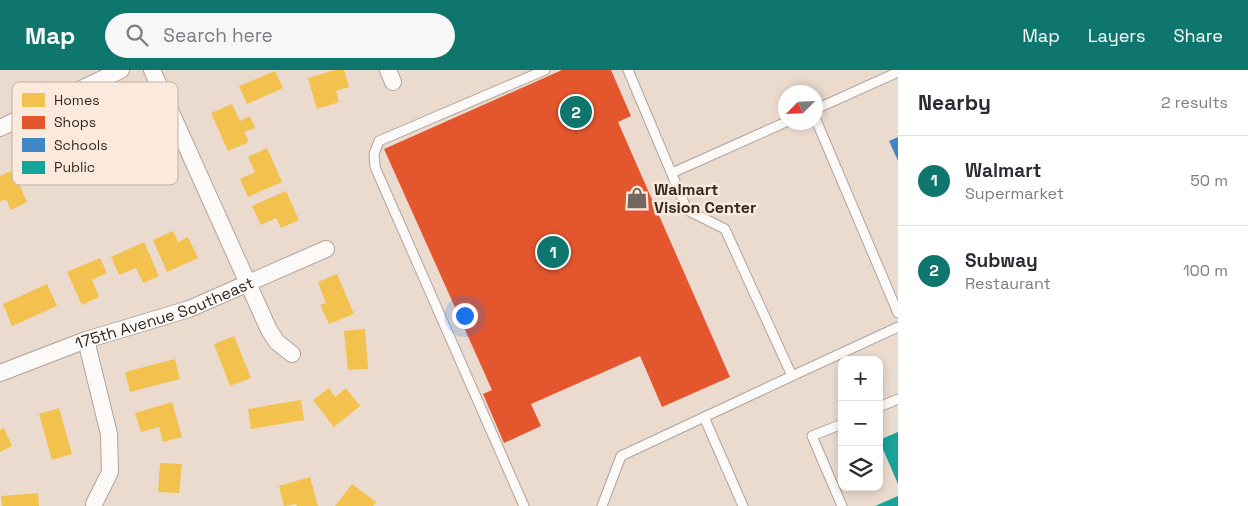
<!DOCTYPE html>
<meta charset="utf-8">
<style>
body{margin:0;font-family:"Space Grotesk",sans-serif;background:#f7f7f7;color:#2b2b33}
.controls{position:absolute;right:15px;bottom:15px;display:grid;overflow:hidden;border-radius:10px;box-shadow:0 2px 8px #0003}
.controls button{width:45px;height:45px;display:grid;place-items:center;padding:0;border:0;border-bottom:1px solid #e1e1e2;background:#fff;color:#2b2b33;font:25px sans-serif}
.compass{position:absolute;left:778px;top:15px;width:45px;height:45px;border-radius:50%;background:#fff;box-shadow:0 2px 8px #0003;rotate:246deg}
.you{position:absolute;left:464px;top:245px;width:18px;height:18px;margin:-12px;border:4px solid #fff;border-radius:50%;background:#1a73e8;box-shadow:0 0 0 8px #1a73e833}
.badge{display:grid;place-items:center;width:32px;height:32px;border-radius:50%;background:#0f766e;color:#fff;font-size:16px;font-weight:700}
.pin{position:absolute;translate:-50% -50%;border:2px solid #fff;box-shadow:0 1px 5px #0006}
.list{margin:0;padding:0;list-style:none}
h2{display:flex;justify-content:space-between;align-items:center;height:65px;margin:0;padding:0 20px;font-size:21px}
h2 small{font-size:16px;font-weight:400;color:#7c7c81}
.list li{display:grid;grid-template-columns:32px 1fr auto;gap:15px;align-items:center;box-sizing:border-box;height:90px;padding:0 20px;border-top:1px solid #e1e1e2}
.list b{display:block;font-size:19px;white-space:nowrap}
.list p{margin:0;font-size:16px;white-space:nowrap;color:#7c7c81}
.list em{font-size:16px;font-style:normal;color:#7c7c81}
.icon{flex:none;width:28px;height:28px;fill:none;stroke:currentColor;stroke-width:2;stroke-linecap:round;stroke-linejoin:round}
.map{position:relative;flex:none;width:898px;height:436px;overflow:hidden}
header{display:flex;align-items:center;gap:30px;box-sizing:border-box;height:70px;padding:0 25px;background:#0f766e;color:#fff}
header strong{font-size:24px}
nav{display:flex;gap:28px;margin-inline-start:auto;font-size:18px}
.search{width:350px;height:45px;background:#f7f7f7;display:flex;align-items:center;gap:12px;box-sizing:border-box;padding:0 18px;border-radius:28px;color:#7c7c81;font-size:19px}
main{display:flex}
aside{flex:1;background:#fff}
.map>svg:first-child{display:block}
.homes{fill:#f2c14e}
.shops{fill:#e4572e}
.schools{fill:#3f88c5}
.public{fill:#17a398}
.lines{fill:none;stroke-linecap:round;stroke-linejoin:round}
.service-casing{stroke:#b0a39a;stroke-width:11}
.minor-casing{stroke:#b0a39a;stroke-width:18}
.service{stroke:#fcfaf8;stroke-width:9}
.minor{stroke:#fcfaf8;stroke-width:16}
.labels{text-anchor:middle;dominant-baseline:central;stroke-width:5;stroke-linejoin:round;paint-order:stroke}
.poi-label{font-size:16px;font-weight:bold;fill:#352921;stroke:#fbe9dc;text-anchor:start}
.street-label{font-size:16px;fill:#352921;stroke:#fbe9dc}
.key{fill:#fbe9dc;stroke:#c0afa4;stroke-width:1}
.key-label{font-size:14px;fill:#352921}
</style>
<header>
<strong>Map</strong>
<div class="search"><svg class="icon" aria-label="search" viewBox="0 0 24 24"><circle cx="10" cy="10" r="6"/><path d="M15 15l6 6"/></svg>Search here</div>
<nav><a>Map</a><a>Layers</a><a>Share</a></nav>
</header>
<main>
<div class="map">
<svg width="898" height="436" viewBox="0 0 898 436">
<rect width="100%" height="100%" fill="#ebdbcf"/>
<g class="homes">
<polygon points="335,0 344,0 349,17 336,21 339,32 317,39 308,8"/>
<polygon points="275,1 283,18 247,34 239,16"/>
<polygon points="232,34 240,51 250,46 255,58 244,62 249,72 228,81 211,43"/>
<polygon points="267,78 282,112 248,127 240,109 255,102 248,87"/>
<polygon points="13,100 27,132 11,140 6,129 0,132 0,106"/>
<polygon points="286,121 299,150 281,158 276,148 261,155 252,136"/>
<polygon points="173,161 178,172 188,167 198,188 167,202 153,170"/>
<polygon points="144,172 159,206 143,213 136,198 119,205 111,187"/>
<polygon points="100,188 107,203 92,210 99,227 82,235 67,202"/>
<polygon points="337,204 354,244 329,254 320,235 326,233 318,212"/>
<polygon points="47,214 57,236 12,256 3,234"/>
<polygon points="365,259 368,299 348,300 344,261"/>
<polygon points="234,266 251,308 230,316 214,274"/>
<polygon points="175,289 180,309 130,322 125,302"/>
<polygon points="329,318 335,327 346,318 360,336 334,357 313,330"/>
<polygon points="301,330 304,350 251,359 248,339"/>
<polygon points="172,332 182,367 163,372 159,357 141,362 135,343"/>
<polygon points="59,338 72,384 52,390 39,344"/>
<polygon points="4,358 12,376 0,382 0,360"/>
<polygon points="160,393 182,394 179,423 158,422"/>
<polygon points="310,407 318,436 297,436 296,434 284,436 279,416"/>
<polygon points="352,414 376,432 373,436 335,436"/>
<polygon points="38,423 39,436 2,436 1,426"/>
</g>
<polygon class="shops" points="562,0 611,0 631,46 618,52 730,307 662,337 640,286 531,334 541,356 504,373 483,324 492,320 384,79"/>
<polygon class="schools" points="898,67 898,91 889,71"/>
<g class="public">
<polygon points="898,362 898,414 879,370"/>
<polygon points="898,426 898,436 875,436"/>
</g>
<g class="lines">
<g class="service-casing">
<g id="service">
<polyline points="628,0 687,140 725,159 792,306 898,257"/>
<polyline points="816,39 898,2"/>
<polyline points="816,50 898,243"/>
<polyline points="672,103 786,52"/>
<polyline points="879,337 898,329"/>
<polyline points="704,347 743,436"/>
<polyline points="842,354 812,366 842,436"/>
<polyline points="524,436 375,97 374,84 379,71 545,0"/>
<polyline points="602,436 621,386 792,306"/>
</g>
</g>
<g class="minor-casing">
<g id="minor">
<polyline points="152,0 269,260 277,272 292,284"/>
<polyline points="388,0 393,12"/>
<polyline points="0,58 121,0"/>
<polyline points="86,270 109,364 110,402 94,434"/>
<path id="s1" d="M0 303 86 270 189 239 326 179"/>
</g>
</g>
<use href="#service" class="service"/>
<use href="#minor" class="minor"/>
</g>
<defs>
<g id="shop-bare" transform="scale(1.725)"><path d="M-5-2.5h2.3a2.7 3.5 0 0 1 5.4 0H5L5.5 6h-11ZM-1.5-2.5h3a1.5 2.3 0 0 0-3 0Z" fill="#75675e" stroke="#fbe9dc" stroke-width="2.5" paint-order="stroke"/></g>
</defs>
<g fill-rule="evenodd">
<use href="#shop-bare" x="637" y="128"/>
</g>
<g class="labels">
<g class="poi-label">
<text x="654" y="119">Walmart<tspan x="654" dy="18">Vision Center</tspan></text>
</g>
<g class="street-label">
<text stroke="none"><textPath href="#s1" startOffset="175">175th Avenue Southeast</textPath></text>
</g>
</g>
<rect x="12" y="12" width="166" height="103" rx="8" class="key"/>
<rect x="22" y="23" width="23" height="14" fill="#f2c14e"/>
<rect x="22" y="46" width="23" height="13" fill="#e4572e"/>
<rect x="22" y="68" width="23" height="14" fill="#3f88c5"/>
<rect x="22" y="91" width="23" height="13" fill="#17a398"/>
<g class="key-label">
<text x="54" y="35">Homes</text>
<text x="54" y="57">Shops</text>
<text x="54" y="80">Schools</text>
<text x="54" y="102">Public</text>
</g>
</svg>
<div class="controls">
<button>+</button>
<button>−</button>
<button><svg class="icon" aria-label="layers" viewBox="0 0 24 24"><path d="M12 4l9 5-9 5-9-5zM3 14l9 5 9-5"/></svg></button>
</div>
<svg class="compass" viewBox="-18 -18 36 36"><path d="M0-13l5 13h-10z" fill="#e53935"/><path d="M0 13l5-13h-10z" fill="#7c7c81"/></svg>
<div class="you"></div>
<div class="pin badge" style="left:553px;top:182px">1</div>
<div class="pin badge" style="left:576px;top:42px">2</div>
</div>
<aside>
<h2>Nearby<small>2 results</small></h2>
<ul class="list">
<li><span class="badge">1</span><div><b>Walmart</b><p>Supermarket</p></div><em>50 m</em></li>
<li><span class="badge">2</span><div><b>Subway</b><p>Restaurant</p></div><em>100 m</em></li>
</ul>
</aside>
</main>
